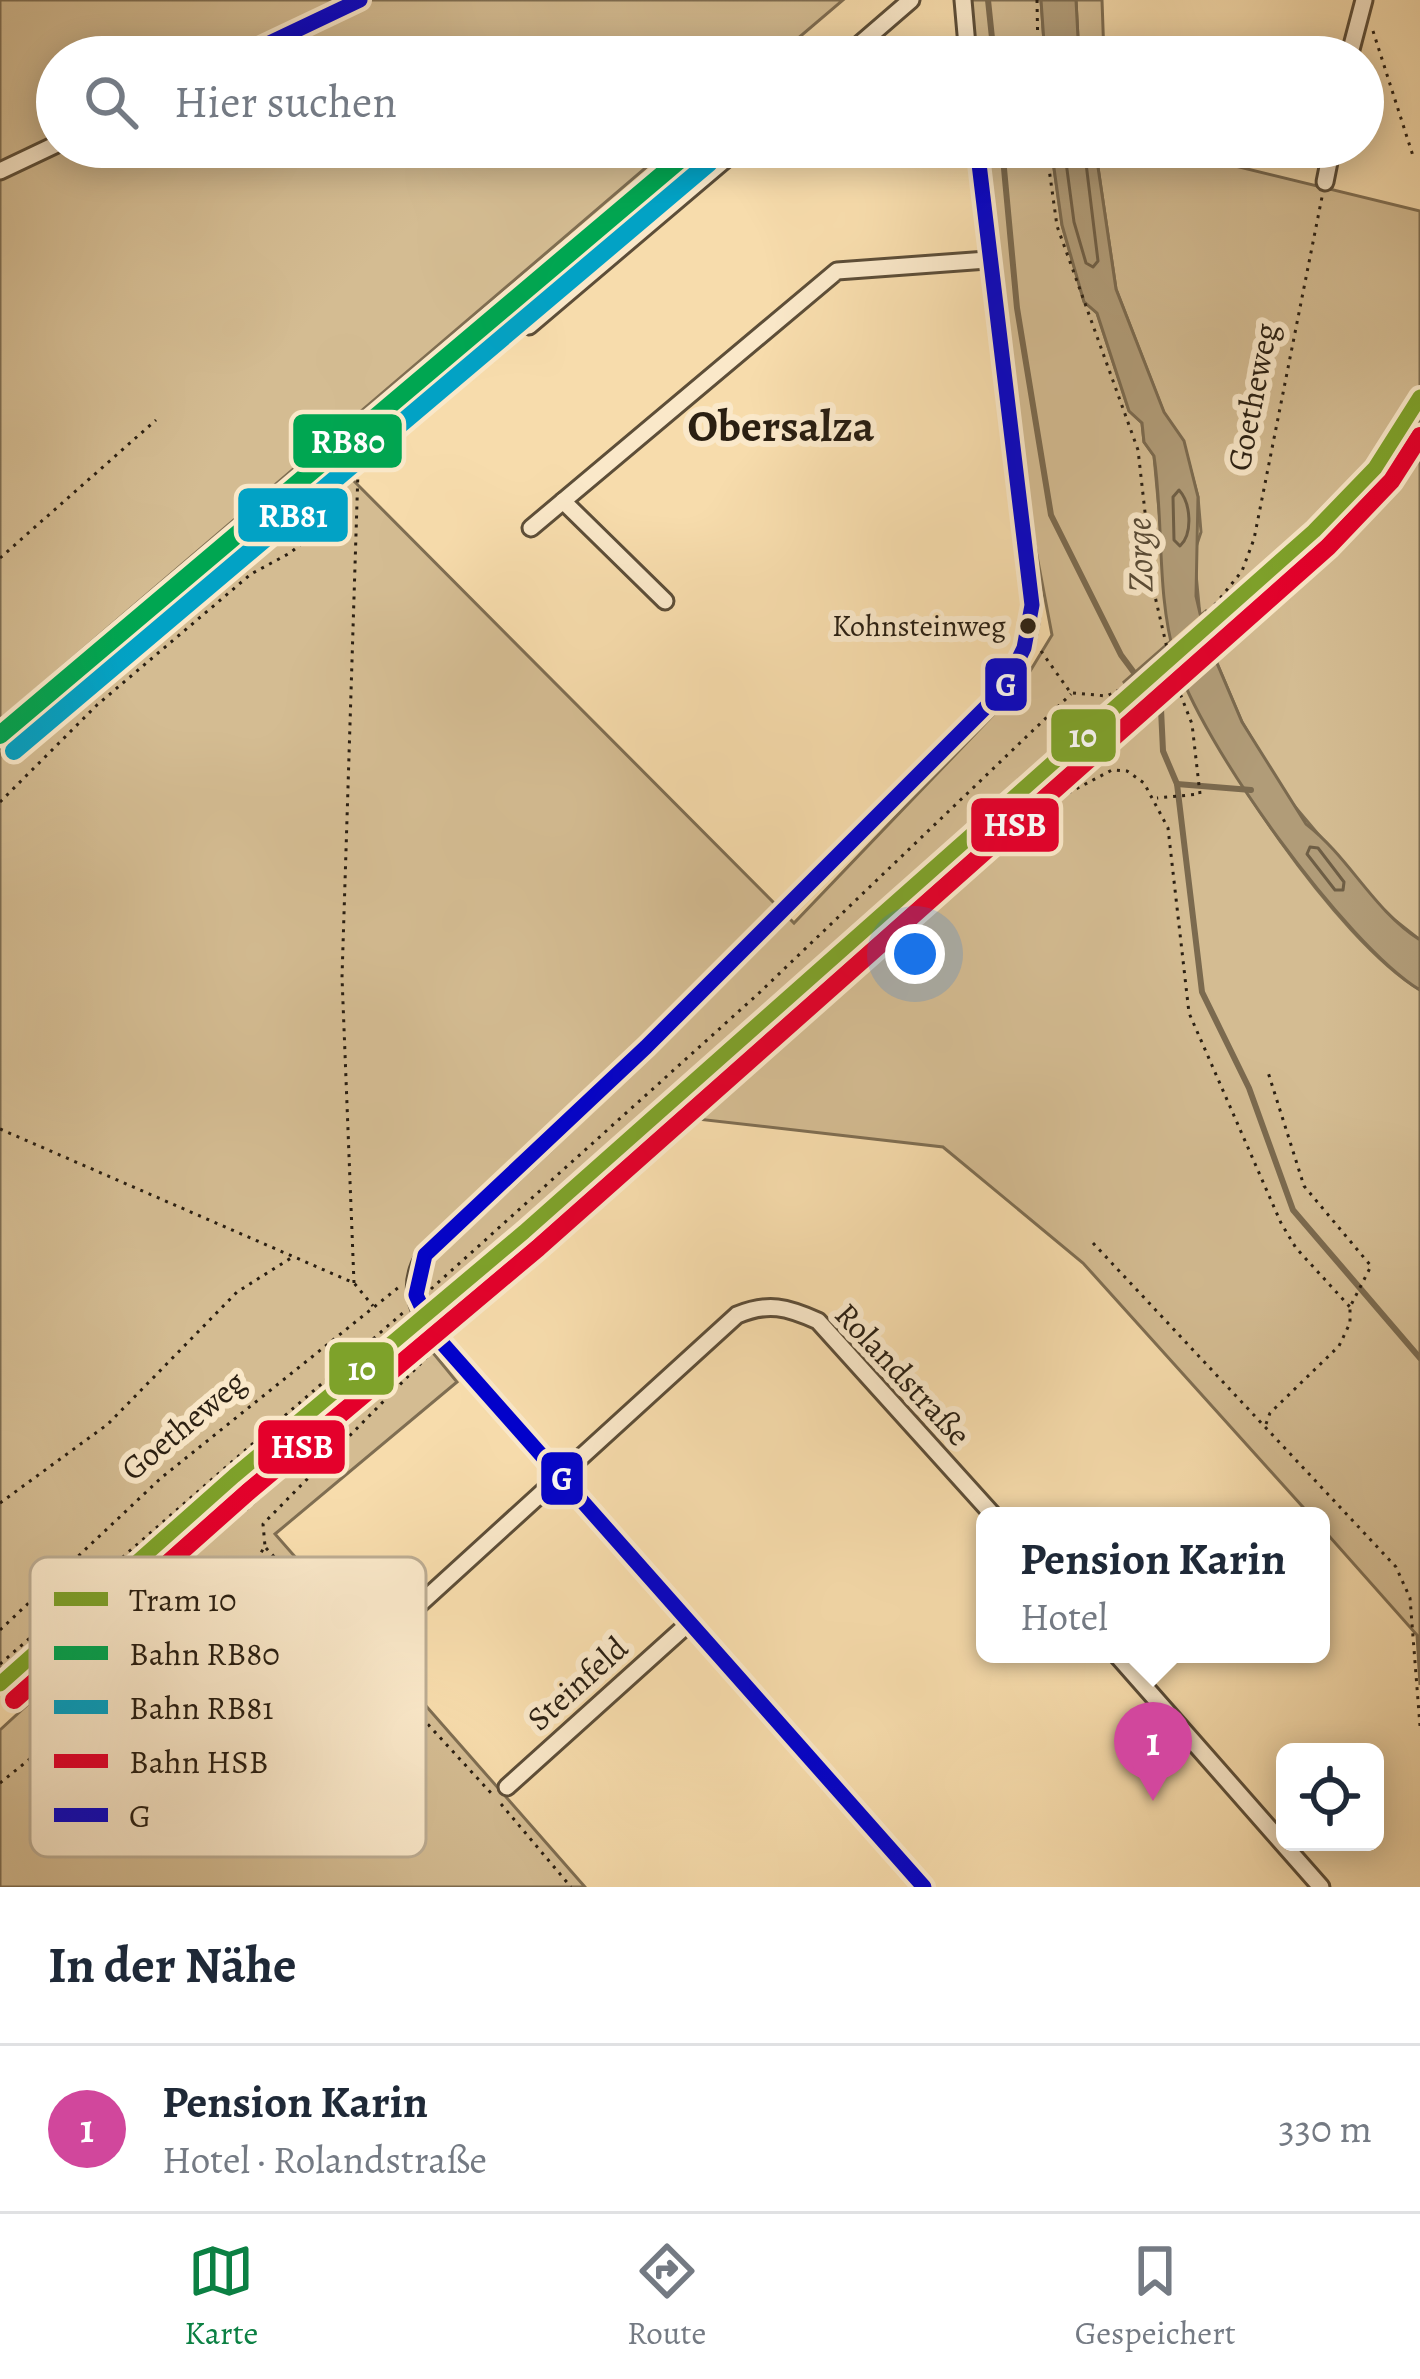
<!DOCTYPE html>
<html lang="de">
<meta charset="utf-8">
<style>
body{margin:0;font-family:Alegreya,serif;background:#f2f2f3;color:#1f2937}
.controls{position:absolute;right:36px;bottom:36px;display:grid;overflow:hidden;border-radius:18px;box-shadow:0 6px 30px #0003}
.controls button{width:108px;height:108px;display:grid;place-items:center;padding:0;border:0;border-bottom:3px solid #e0e1e3;background:#fff;color:#1f2937;font:60px sans-serif}
.you{position:absolute;left:915px;top:954px;width:42px;height:42px;margin:-30px;border:9px solid #fff;border-radius:50%;background:#1a73e8;box-shadow:0 0 0 18px #1a73e833}
.badge{display:grid;place-items:center;width:78px;height:78px;border-radius:50%;background:#0b8043;color:#fff;font-size:39px;font-weight:700}
.pin{position:absolute;translate:-50% -99px;filter:drop-shadow(0 3px 6px #0008)}
.pin::after{content:'';position:absolute;top:63px;width:42px;height:36px;background:inherit;clip-path:polygon(0 0,100% 0,50% 100%)}
.popup{position:absolute;left:976px;top:1507px;width:354px;height:156px;box-sizing:border-box;display:grid;place-content:center;border-radius:18px;background:#fff;filter:drop-shadow(0 3px 9px #0005);font-size:39px;white-space:nowrap;color:#747a83}
.popup b{font-size:45px;color:#1f2937}
.popup::after{content:'';position:absolute;left:50%;top:100%;margin-left:-24px;border:24px solid transparent;border-top-color:#fff}
.list{margin:0;padding:0;list-style:none}
h2{display:flex;justify-content:space-between;align-items:center;height:156px;margin:0;padding:0 48px;font-size:51px}
h2 small{font-size:39px;font-weight:400;color:#747a83}
.list li{display:grid;grid-template-columns:78px 1fr auto;gap:36px;align-items:center;box-sizing:border-box;height:168px;padding:0 48px;border-top:3px solid #e0e1e3}
.list b{display:block;font-size:45px;white-space:nowrap}
.list p{margin:0;font-size:39px;white-space:nowrap;color:#747a83}
.list em{font-size:39px;font-style:normal;color:#747a83}
.icon{flex:none;width:66px;height:66px;fill:none;stroke:currentColor;stroke-width:2;stroke-linecap:round;stroke-linejoin:round}
.map{position:relative;flex:none;width:1420px;height:1887px;overflow:hidden}
.search{position:absolute;background:#fff;box-shadow:0 6px 30px #0003;left:36px;right:36px;top:36px;height:132px;display:flex;align-items:center;gap:30px;box-sizing:border-box;padding:0 42px;border-radius:66px;color:#747a83;font-size:45px}
.sheet{height:324px;background:#fff}
nav{display:flex;justify-content:space-around;align-items:center;box-sizing:border-box;height:168px;border-top:3px solid #e0e1e3;background:#fff;font-size:33px;color:#747a83}
nav a{display:grid;justify-items:center;gap:6px}
nav .on{color:#0b8043}
.map>svg:first-child{display:block}
.green{fill:#d4bc92;stroke:#7f6e52;stroke-width:3}
.water{fill:#b19c78;stroke:#7b6a4f;stroke-width:3}
.pier{fill:#f7dcac}
.lines{fill:none;stroke-linecap:round;stroke-linejoin:round}
.shore{stroke:#6e5e45;stroke-width:3}
.stream{stroke:#7b6a4f;stroke-width:6}
.minor-casing{stroke:#5d4e38;stroke-width:21}
.path{stroke:#2a1f12;stroke-width:3;stroke-dasharray:3 6;stroke-linecap:butt}
.minor{stroke:#fae8c9;stroke-width:15}
.path-bridge{stroke:#2a1f12;stroke-width:3;stroke-dasharray:3 6;stroke-linecap:butt}
.bus-1-casing{stroke:#fae8c9;stroke-width:24}
.bus-1{stroke:#0000cd;stroke-width:15}
.rail-1-casing{stroke:#fae8c9;stroke-width:27}
.rail-2-casing{stroke:#fae8c9;stroke-width:27}
.rail-3-casing{stroke:#fae8c9;stroke-width:27}
.rail-1{stroke:#00a651;stroke-width:18}
.rail-2{stroke:#02a2c5;stroke-width:18}
.rail-3{stroke:#e4002b;stroke-width:18}
.tram-1-casing{stroke:#fae8c9;stroke-width:24}
.tram-1{stroke:#7ea22a;stroke-width:15}
.bus-dot{fill:#2a1f12;stroke:#fae8c9;stroke-width:4.5}
.labels{text-anchor:middle;dominant-baseline:central;stroke-width:12;stroke-linejoin:round;paint-order:stroke}
.bus-label{font-size:30px;fill:#2a1f12;stroke:#fae8c9;text-anchor:end}
.street-label{font-size:33px;fill:#2a1f12;stroke:#fae8c9}
.water-label{font-size:36px;font-style:italic;fill:#594b36;stroke:#fae8c9}
.district-label{font-size:45px;font-weight:bold;fill:#2a1f12;stroke:#fae8c9}
.key{fill:#fae8c9;stroke:#bcac92;stroke-width:3}
.key-label{font-size:33px;fill:#2a1f12}
.line-badge{stroke:#fae8c9;stroke-width:4.5}
.badge-label{font-size:33px;text-anchor:middle;font-weight:bold;fill:#fff}
</style>
<div class="map">
<svg width="1420" height="1887" viewBox="0 0 1420 1887">
<rect width="100%" height="100%" fill="#f7dcac"/>
<filter id="stains"><feTurbulence type="fractalNoise" baseFrequency=".00167" numOctaves="4"/><feColorMatrix values="0 0 0 0 .2 0 0 0 0 .09 0 0 0 0 .02 0 0 0 .5 -.17"/></filter>
<radialGradient id="worn" r=".72"><stop offset=".6" stop-color="#630" stop-opacity="0"/><stop offset="1" stop-color="#630" stop-opacity=".3"/></radialGradient>
<g class="green">
<polygon points="0,0 843,0 776,57 57,57 57,147 670,147 0,720"/>
<polygon points="970,0 1041,0 1045,57 976,57"/>
<polygon points="1076,0 1102,0 1104,57 1079,57"/>
<polygon points="986,147 1051,147 1062,225 1084,301 1097,313 1129,411 1142,423 1144,442 1154,456 1171,641 1124,682 1128,688 667,1093 520,1230 221,1479 0,1677 0,746 336,463 794,923 1021,686 1052,635 1026,498"/>
<path d="M1095 147H1157L1420 211C1420 261 1420 339 1420 386 1407 455 1264 568 1211 615L1206 611 1200 616 1194 553 1201 532 1198 497 1183 441 1164 413 1116 289Z"/>
<path d="M1420 418V940L1382 910 1286 796 1242 722 1205 635 1228 639 1218 624C1289 562 1374 502 1420 418Z"/>
<path d="M1176 660C1211 752 1336 939 1420 990V1685L1417 1635 1321 1527V1516H1311L1083 1263 943 1147 689 1118 429 1348 457 1382 275 1534 585 1887H0V1730L240 1509 358 1381 528 1240Z"/>
</g>
<g class="water">
<polygon points="1041,0 1076,0 1079,57 1045,57"/>
<path d="M1051 147H1095L1116 289 1164 412 1184 441 1198 497 1196 596 1205 635 1242 722 1306 824C1350 858 1373 910 1420 940V990C1346 945 1199 742 1175 658 1156 592 1164 523 1154 456L1144 442 1142 423 1129 411 1097 313 1084 302 1062 225Z"/>
</g>
<polygon class="pier" points="1205,611 1210,631 1171,664 1166,645"/>
<g class="lines">
<g class="shore">
<polyline points="1064,147 1074,222 1086,263 1093,267 1098,261 1084,147"/>
<path d="M1179 490C1191 503 1193 534 1180 546L1174 540 1173 497Z"/>
<polygon points="1310,847 1318,848 1344,882 1343,890 1335,890 1307,854"/>
</g>
<g class="stream">
<polyline points="988,0 994,57"/>
<polyline points="1002,147 1017,308 1051,515 1121,655 1161,709 1163,751 1177,784 1202,992 1249,1088 1293,1210 1420,1358"/>
<polyline points="1177,784 1251,790"/>
</g>
<g class="minor-casing">
<g id="minor">
<polyline points="963,0 968,57"/>
<polyline points="240,57 360,0"/>
<polyline points="845,57 911,0"/>
<polyline points="1349,57 1364,0"/>
<polyline points="0,171 57,144"/>
<polyline points="1325,182 1332,147"/>
<polyline points="529,326 740,147"/>
<polyline points="563,501 665,601"/>
<polyline points="531,528 837,271 987,260"/>
<path d="M377 1643 737 1315C768 1302 787 1307 818 1321L994 1516"/>
<polyline points="1116,1654 1321,1887"/>
<polyline points="507,1787 688,1624"/>
<path d="M924 1887 434 1334C415 1307 408 1284 425 1255 625 1074 814 881 1004 689 1021 661 1030 637 1032 605L977 147"/>
</g>
</g>
<g class="path">
<polyline points="1037,0 1038,57"/>
<polyline points="1373,31 1414,159"/>
<polyline points="1046,147 1057,226 1138,450 1154,592 1174,678 1192,724 1200,794 1157,798"/>
<polyline points="0,558 156,420"/>
<polyline points="1209,612 1242,571 1254,539 1322,197"/>
<polyline points="1041,651 1070,692"/>
<polyline points="1073,693 1107,696 1125,687"/>
<polyline points="0,802 97,705 251,574 290,553 353,502"/>
<polyline points="0,1129 354,1283 373,1306"/>
<polyline points="1093,1243 1396,1567 1410,1598 1420,1726"/>
<polyline points="354,1283 342,977 358,471 515,339"/>
<polyline points="431,1289 758,994 1071,694"/>
<polyline points="453,1332 527,1272 960,876 1057,799 1112,770 1127,771 1144,783 1168,828 1189,1013 1281,1223 1296,1248 1350,1307"/>
<polyline points="1266,1424 1270,1413 1339,1346 1350,1323 1350,1307 1371,1266 1304,1186 1267,1069"/>
<polyline points="235,1493 247,1509 424,1344"/>
<polyline points="0,1503 108,1424 237,1292 291,1258"/>
<polyline points="266,1548 361,1651"/>
<polyline points="0,1630 161,1478 399,1287"/>
<polyline points="367,1658 491,1793"/>
<polyline points="0,1664 405,1311"/>
<polyline points="0,1783 238,1591 265,1546 263,1524 429,1355"/>
<polyline points="501,1804 571,1887"/>
</g>
<use href="#minor" class="minor"/>
<polyline class="path-bridge" points="1125,687 1209,612"/>
<g class="bus-1-casing">
<g id="bus-1">
<polyline points="240,57 360,0"/>
<polyline points="924,1887 434,1334 416,1295 425,1255 646,1047 1004,689 1024,648 1032,605 977,147"/>
</g>
</g>
<use href="#bus-1" class="bus-1"/>
<g class="rail-1-casing">
<polyline id="rail-1" points="0,735 695,147"/>
</g>
<g class="rail-2-casing">
<polyline id="rail-2" points="14,751 709,163"/>
</g>
<g class="rail-3-casing">
<polyline id="rail-3" points="14,1700 248,1492 538,1248 1328,547 1391,481 1420,436"/>
</g>
<use href="#rail-1" class="rail-1"/>
<use href="#rail-2" class="rail-2"/>
<use href="#rail-3" class="rail-3"/>
<g class="tram-1-casing">
<polyline id="tram-1" points="0,1684 234,1476 524,1232 1314,531 1375,468 1420,397"/>
</g>
<use href="#tram-1" class="tram-1"/>
</g>
<circle class="bus-dot" cx="1028" cy="626" r="10"/>
<g class="labels">
<g class="bus-label">
<text x="1006" y="626">Kohnsteinweg</text>
</g>
<g class="street-label">
<text transform="translate(1252 397) rotate(-79)">Goetheweg</text>
<text transform="translate(903 1374) rotate(47)">Rolandstraße</text>
<text transform="translate(183 1425) rotate(-40)">Goetheweg</text>
<text transform="translate(577 1683) rotate(-42)">Steinfeld</text>
</g>
<g class="water-label">
<text transform="translate(1139 555) rotate(-92)">Zorge</text>
</g>
<g class="district-label">
<text x="781" y="426">Obersalza</text>
</g>
</g>
<rect x="30" y="1557" width="396" height="300" rx="18" class="key"/>
<rect x="54" y="1592" width="54" height="14" fill="#7ea22a"/>
<rect x="54" y="1646" width="54" height="14" fill="#00a651"/>
<rect x="54" y="1700" width="54" height="14" fill="#02a2c5"/>
<rect x="54" y="1754" width="54" height="14" fill="#e4002b"/>
<rect x="54" y="1808" width="54" height="14" fill="#0000cd"/>
<g class="key-label">
<text x="129" y="1611">Tram 10</text>
<text x="129" y="1665">Bahn RB80</text>
<text x="129" y="1719">Bahn RB81</text>
<text x="129" y="1773">Bahn HSB</text>
<text x="129" y="1827">G</text>
</g>
<g class="line-badge">
<rect x="291" y="412" width="113" height="58" rx="12" fill="#00a651"/>
<rect x="236" y="486" width="114" height="58" rx="12" fill="#02a2c5"/>
<rect x="983" y="656" width="46" height="57" rx="12" fill="#0000cd"/>
<rect x="1049" y="707" width="69" height="57" rx="12" fill="#7ea22a"/>
<rect x="969" y="796" width="92" height="58" rx="12" fill="#e4002b"/>
<rect x="327" y="1340" width="69" height="57" rx="12" fill="#7ea22a"/>
<rect x="256" y="1418" width="91" height="58" rx="12" fill="#e4002b"/>
<rect x="539" y="1450" width="46" height="57" rx="12" fill="#0000cd"/>
</g>
<g class="badge-label">
<text x="348" y="453">RB80</text>
<text x="293" y="527">RB81</text>
<text x="1006" y="696">G</text>
<text x="1083" y="747">10</text>
<text x="1015" y="836">HSB</text>
<text x="362" y="1380">10</text>
<text x="302" y="1458">HSB</text>
<text x="562" y="1490">G</text>
</g>
<rect width="100%" height="100%" filter="url(#stains)"/>
<rect width="100%" height="100%" fill="url(#worn)"/>
</svg>
<div class="controls">
<button><svg class="icon" aria-label="locate" viewBox="0 0 24 24"><circle cx="12" cy="12" r="6"/><path d="M12 2v4M12 18v4M2 12h4M18 12h4"/></svg></button>
</div>
<div class="you"></div>
<div class="pin badge" style="left:1153px;top:1801px;background:#d1479c">1</div>
<div class="popup"><b>Pension Karin</b>Hotel</div>
<div class="search"><svg class="icon" aria-label="search" viewBox="0 0 24 24"><circle cx="10" cy="10" r="6"/><path d="M15 15l6 6"/></svg>Hier suchen</div>
</div>
<section class="sheet">
<h2>In der Nähe<small></small></h2>
<ul class="list">
<li><span class="badge" style="background:#d1479c">1</span><div><b>Pension Karin</b><p>Hotel · Rolandstraße</p></div><em>330 m</em></li>
</ul>
</section>
<nav>
<a class="on"><svg class="icon" aria-label="map" viewBox="0 0 24 24"><path d="M3 6l6-2 6 2 6-2v14l-6 2-6-2-6 2zM9 4v14M15 6v14"/></svg>Karte</a>
<a><svg class="icon" aria-label="directions" viewBox="0 0 24 24"><path d="M12 3l9 9-9 9-9-9zM9 14v-3h6M13 9l2 2-2 2"/></svg>Route</a>
<a><svg class="icon" aria-label="saved" viewBox="0 0 24 24"><path d="M7 4h10v16l-5-4-5 4z"/></svg>Gespeichert</a>
</nav>
